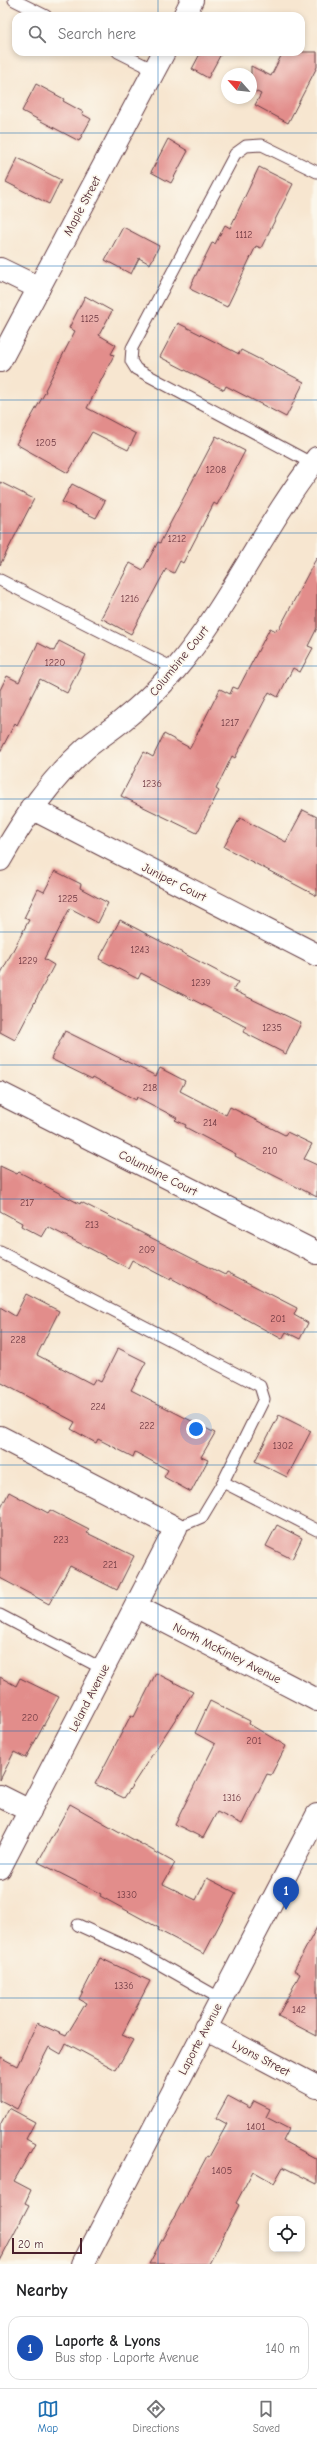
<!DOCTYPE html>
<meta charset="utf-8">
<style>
body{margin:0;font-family:"Comic Neue",sans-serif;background:#f2f2f2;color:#202124}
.controls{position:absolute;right:12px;bottom:12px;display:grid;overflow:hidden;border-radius:8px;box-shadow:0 2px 6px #0003}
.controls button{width:36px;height:36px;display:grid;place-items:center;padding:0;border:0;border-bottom:1px solid #e0e0e0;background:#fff;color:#202124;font:20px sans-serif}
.compass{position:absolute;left:221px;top:68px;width:36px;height:36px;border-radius:50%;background:#fff;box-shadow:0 2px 6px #0003;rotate:297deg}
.scale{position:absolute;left:12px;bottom:10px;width:70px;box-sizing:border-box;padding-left:4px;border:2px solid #4a1f2b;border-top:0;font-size:11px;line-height:14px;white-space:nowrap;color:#4a1f2b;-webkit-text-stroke:3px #fbf7ec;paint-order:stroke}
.you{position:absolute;left:196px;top:1429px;width:14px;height:14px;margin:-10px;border:3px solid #fff;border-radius:50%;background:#1a73e8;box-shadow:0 0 0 6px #1a73e833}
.badge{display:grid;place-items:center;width:26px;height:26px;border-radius:50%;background:#1f6fb2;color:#fff;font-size:13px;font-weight:700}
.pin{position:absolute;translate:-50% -33px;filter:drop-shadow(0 1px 2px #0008)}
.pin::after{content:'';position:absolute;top:21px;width:14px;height:12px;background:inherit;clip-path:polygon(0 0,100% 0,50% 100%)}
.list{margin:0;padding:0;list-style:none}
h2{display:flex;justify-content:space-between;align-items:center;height:52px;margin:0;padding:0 16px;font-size:17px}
h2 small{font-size:13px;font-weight:400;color:#757577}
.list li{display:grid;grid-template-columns:26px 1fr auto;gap:12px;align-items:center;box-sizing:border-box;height:64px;margin:0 8px 8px;padding:0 8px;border:1px solid #e0e0e0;border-radius:12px}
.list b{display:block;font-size:15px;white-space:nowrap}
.list p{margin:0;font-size:13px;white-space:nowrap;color:#757577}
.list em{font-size:13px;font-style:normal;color:#757577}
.icon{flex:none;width:22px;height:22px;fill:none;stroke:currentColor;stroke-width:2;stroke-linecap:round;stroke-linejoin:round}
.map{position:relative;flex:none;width:317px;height:2264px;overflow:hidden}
.search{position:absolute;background:#fff;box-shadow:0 2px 6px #0003;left:12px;right:12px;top:12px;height:44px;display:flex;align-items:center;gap:10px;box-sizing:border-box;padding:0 14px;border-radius:12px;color:#757577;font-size:15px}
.sheet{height:124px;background:#fff}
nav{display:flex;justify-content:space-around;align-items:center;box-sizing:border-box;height:56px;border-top:1px solid #e0e0e0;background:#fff;font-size:11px;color:#757577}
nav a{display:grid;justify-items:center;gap:2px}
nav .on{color:#1f6fb2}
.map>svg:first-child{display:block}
.building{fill:#e28d8b}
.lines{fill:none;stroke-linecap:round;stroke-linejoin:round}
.service-casing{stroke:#643d44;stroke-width:13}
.minor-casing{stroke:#643d44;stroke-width:24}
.tertiary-casing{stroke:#643d44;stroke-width:24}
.service{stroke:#fff;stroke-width:11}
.minor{stroke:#fff;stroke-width:22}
.tertiary{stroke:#fff;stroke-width:22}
.grid{fill:none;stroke:#1f6fb2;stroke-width:1;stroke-opacity:0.55}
.labels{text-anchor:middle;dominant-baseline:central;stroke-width:3.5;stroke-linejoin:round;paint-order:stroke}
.number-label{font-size:10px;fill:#703a43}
.street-label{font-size:12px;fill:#4a1f2b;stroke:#fbf7ec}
</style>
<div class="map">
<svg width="317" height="2264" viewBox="0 0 317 2264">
<rect width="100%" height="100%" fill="#fbf7ec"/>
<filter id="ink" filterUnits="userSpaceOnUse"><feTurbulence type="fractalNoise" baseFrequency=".025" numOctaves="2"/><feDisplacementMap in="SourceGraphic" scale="8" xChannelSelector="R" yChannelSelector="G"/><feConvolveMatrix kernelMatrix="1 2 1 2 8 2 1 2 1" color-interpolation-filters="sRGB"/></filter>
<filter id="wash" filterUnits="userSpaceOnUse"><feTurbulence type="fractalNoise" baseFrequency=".012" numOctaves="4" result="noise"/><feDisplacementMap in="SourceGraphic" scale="16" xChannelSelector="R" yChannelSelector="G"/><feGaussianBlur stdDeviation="0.9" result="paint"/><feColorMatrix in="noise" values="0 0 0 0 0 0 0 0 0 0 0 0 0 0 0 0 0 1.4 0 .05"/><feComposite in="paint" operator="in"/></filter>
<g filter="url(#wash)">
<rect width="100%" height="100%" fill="#f7e6d0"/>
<g id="blocks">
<g class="building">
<polygon points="201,52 222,52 208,78 192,69"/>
<polygon points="283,52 317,52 317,67 288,123 255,105 261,94 251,89 251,66 271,76"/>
<polygon points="36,84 64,99 63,101 83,112 82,114 91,119 79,141 22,111"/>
<polygon points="168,139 188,151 171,183 151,172"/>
<polygon points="18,158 61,180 49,204 6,182"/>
<polygon points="259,167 293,184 261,248 256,246 227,307 192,290 190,287 212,243 215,244 225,225 230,228"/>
<polygon points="123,227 159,246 150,264 139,258 131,274 105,260"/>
<polygon points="85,296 112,311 99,335 116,345 111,354 114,355 87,408 136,434 128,450 92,432 68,473 16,444 46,391 45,390 75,331 69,328"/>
<polygon points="178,323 239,354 241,350 304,382 286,417 226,386 224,390 160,357"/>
<polygon points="216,436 245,451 217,505 214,503 183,563 180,561 174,573 166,569 131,634 101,618 130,563 143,570 158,542 160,543"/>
<polygon points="0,482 34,499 0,565"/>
<polygon points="72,484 105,501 96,518 62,502"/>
<polygon points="317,557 317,628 308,646 313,648 300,672 293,668 278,697 269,692 235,758 232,756 216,789 219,791 197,833 121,796 144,752 153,757 164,734 190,748 220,689 230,694 233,687 238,689 270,628 276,631 277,628 279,629"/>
<polygon points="59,641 86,655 67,693 40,679 17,725 15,723 0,752 0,690 7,676 19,682 38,643 54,651"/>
<polygon points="303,810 317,817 317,896 224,847 240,818 286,842"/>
<polygon points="55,871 81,884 80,888 108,903 98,923 70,908 44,959 54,965 15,1040 0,1032 0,975 29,920 24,918 38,889 44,892"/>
<polygon points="120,920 238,982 233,990 301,1023 286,1054 243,1032 246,1027 141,973 138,979 99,959"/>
<polygon points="65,1031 156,1076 160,1068 185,1081 180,1091 226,1115 230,1107 285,1135 287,1132 312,1144 304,1159 317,1165 317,1197 235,1156 236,1154 185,1127 186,1125 175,1120 177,1118 137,1097 136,1100 93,1077 92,1079 51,1059"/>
<polygon points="0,1166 17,1174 19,1172 80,1204 81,1202 195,1260 225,1275 227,1272 297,1308 294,1315 308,1323 300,1339 286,1332 282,1339 171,1278 170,1280 132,1260 128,1268 48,1227 42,1237 21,1226 22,1223 0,1211"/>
<polygon points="26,1294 59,1311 37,1355 92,1384 95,1379 101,1382 118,1348 146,1362 131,1390 215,1433 201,1457 208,1460 191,1492 164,1477 168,1470 135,1452 133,1457 98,1439 96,1443 71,1429 75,1422 0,1382 0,1307 15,1316"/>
<polygon points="279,1415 311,1431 287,1477 255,1461"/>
<polygon points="9,1492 48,1513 50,1510 89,1530 87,1533 134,1556 117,1590 70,1566 49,1604 0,1578 0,1510"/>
<polygon points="277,1525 302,1538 292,1559 266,1546"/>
<polygon points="156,1673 193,1692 124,1798 95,1784 131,1715 134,1717"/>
<polygon points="0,1677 16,1686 20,1678 59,1697 26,1758 14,1752 0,1780"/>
<polygon points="210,1701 250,1721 249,1724 286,1746 271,1775 267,1774 242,1824 217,1812 203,1838 175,1824 215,1744 195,1733"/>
<polygon points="70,1804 175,1863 163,1884 196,1900 207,1878 236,1893 204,1954 158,1930 159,1928 100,1896 101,1894 38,1862"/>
<polygon points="317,1927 317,2036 278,2016 300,1974 294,1970"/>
<polygon points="100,1958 150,1981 122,2035 133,2040 116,2070 66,2043 61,2054 49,2047 17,2109 0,2100 0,2057 17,2066 37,2023 66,2036 86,2003 79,1999"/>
<polygon points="228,2096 250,2108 254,2101 270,2109 266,2117 289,2129 283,2141 317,2159 317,2184 283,2167 274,2183 253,2171 236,2203 239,2205 209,2264 149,2264 207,2156 209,2157 227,2124 216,2118"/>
<polygon points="9,2108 35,2122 26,2139 35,2144 14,2181 31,2190 25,2203 29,2205 0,2261 0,2125"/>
</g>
</g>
</g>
<g filter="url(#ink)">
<use href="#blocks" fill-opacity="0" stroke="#643d44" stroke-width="1"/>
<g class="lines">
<g class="service-casing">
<g id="service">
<polyline points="14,0 46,16"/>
<polyline points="118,52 154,70"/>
<polyline points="313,464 136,369 131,361 132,348 235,154 246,146 262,145 317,172"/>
<polyline points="0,580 175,669"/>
<polyline points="0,1252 260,1386 264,1399 223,1482 202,1517 176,1528"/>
<polyline points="223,1482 317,1530"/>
<polyline points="0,1615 103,1669"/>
<polyline points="78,1925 140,1953 221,1999"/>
</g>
</g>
<g class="minor-casing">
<g id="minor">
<polyline points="184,16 192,0"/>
<polyline points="0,269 39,288"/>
<polyline points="0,361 164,52"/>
<polyline points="31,808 317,955"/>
<path d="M0 860C24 818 50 780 86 748 98 738 111 730 123 720 142 705 159 688 175 670 230 605 264 525 317 458"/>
<polyline points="0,1093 317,1253"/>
<polyline points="0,1437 176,1528 0,1868"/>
<polyline points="137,1607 317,1700"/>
<polyline points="0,1796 30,1811"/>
<polyline points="205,2028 317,2087"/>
</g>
</g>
<g class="tertiary-casing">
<polyline id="tertiary" points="83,2264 317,1815"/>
</g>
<use href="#service" class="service"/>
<use href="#minor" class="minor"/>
<use href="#tertiary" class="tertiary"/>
</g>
</g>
<path class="grid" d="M158 0V16M158 52V2264M0 133H317M0 266H317M0 400H317M0 533H317M0 666H317M0 799H317M0 932H317M0 1065H317M0 1199H317M0 1332H317M0 1465H317M0 1598H317M0 1731H317M0 1864H317M0 1998H317M0 2131H317"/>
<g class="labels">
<g class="number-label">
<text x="244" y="235">1112</text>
<text x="90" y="319">1125</text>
<text x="46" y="443">1205</text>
<text x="216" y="470">1208</text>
<text x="177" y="539">1212</text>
<text x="130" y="599">1216</text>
<text x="55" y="663">1220</text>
<text x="230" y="723">1217</text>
<text x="152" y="784">1236</text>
<text x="68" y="899">1225</text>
<text x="140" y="950">1243</text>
<text x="28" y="961">1229</text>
<text x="201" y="983">1239</text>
<text x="272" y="1028">1235</text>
<text x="150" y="1088">218</text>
<text x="210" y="1123">214</text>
<text x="270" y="1151">210</text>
<text x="27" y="1203">217</text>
<text x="92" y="1225">213</text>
<text x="147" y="1250">209</text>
<text x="278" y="1319">201</text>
<text x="18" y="1340">228</text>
<text x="98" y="1407">224</text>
<text x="147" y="1426">222</text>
<text x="283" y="1446">1302</text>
<text x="61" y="1540">223</text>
<text x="110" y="1565">221</text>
<text x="30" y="1718">220</text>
<text x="254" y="1741">201</text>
<text x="232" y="1798">1316</text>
<text x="127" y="1895">1330</text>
<text x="124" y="1986">1336</text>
<text x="299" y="2010">142</text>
<text x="256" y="2127">1401</text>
<text x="222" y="2171">1405</text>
</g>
<g class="street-label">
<text transform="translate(82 206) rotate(-62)">Maple Street</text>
<text transform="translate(179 661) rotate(-51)">Columbine Court</text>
<text transform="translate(174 882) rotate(27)">Juniper Court</text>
<text transform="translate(158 1173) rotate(27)">Columbine Court</text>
<text transform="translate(227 1653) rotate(27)">North McKinley Avenue</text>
<text transform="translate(89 1698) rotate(-63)">Leland Avenue</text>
<text transform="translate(200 2039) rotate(-62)">Laporte Avenue</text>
<text transform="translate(261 2058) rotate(28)">Lyons Street</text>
</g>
</g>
</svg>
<div class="controls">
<button><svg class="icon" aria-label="locate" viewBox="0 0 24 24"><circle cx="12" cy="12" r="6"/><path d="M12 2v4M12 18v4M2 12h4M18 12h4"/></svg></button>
</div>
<svg class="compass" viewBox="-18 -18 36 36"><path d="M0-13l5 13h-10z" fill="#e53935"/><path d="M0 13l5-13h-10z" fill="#757577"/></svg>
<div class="scale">20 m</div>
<div class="you"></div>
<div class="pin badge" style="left:286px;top:1910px;background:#1a4fb4">1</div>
<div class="search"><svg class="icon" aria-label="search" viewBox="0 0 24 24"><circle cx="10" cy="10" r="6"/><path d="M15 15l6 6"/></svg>Search here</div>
</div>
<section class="sheet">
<h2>Nearby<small></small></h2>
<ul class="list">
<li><span class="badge" style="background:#1a4fb4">1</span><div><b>Laporte &amp; Lyons</b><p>Bus stop · Laporte Avenue</p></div><em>140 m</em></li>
</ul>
</section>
<nav>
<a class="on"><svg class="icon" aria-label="map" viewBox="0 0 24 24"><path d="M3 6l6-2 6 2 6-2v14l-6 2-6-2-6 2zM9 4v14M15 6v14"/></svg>Map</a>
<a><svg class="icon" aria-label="directions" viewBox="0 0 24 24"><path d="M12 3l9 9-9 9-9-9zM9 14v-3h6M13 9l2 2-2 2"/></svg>Directions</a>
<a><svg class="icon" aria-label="saved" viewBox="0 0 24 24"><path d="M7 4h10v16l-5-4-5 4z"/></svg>Saved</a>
</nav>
